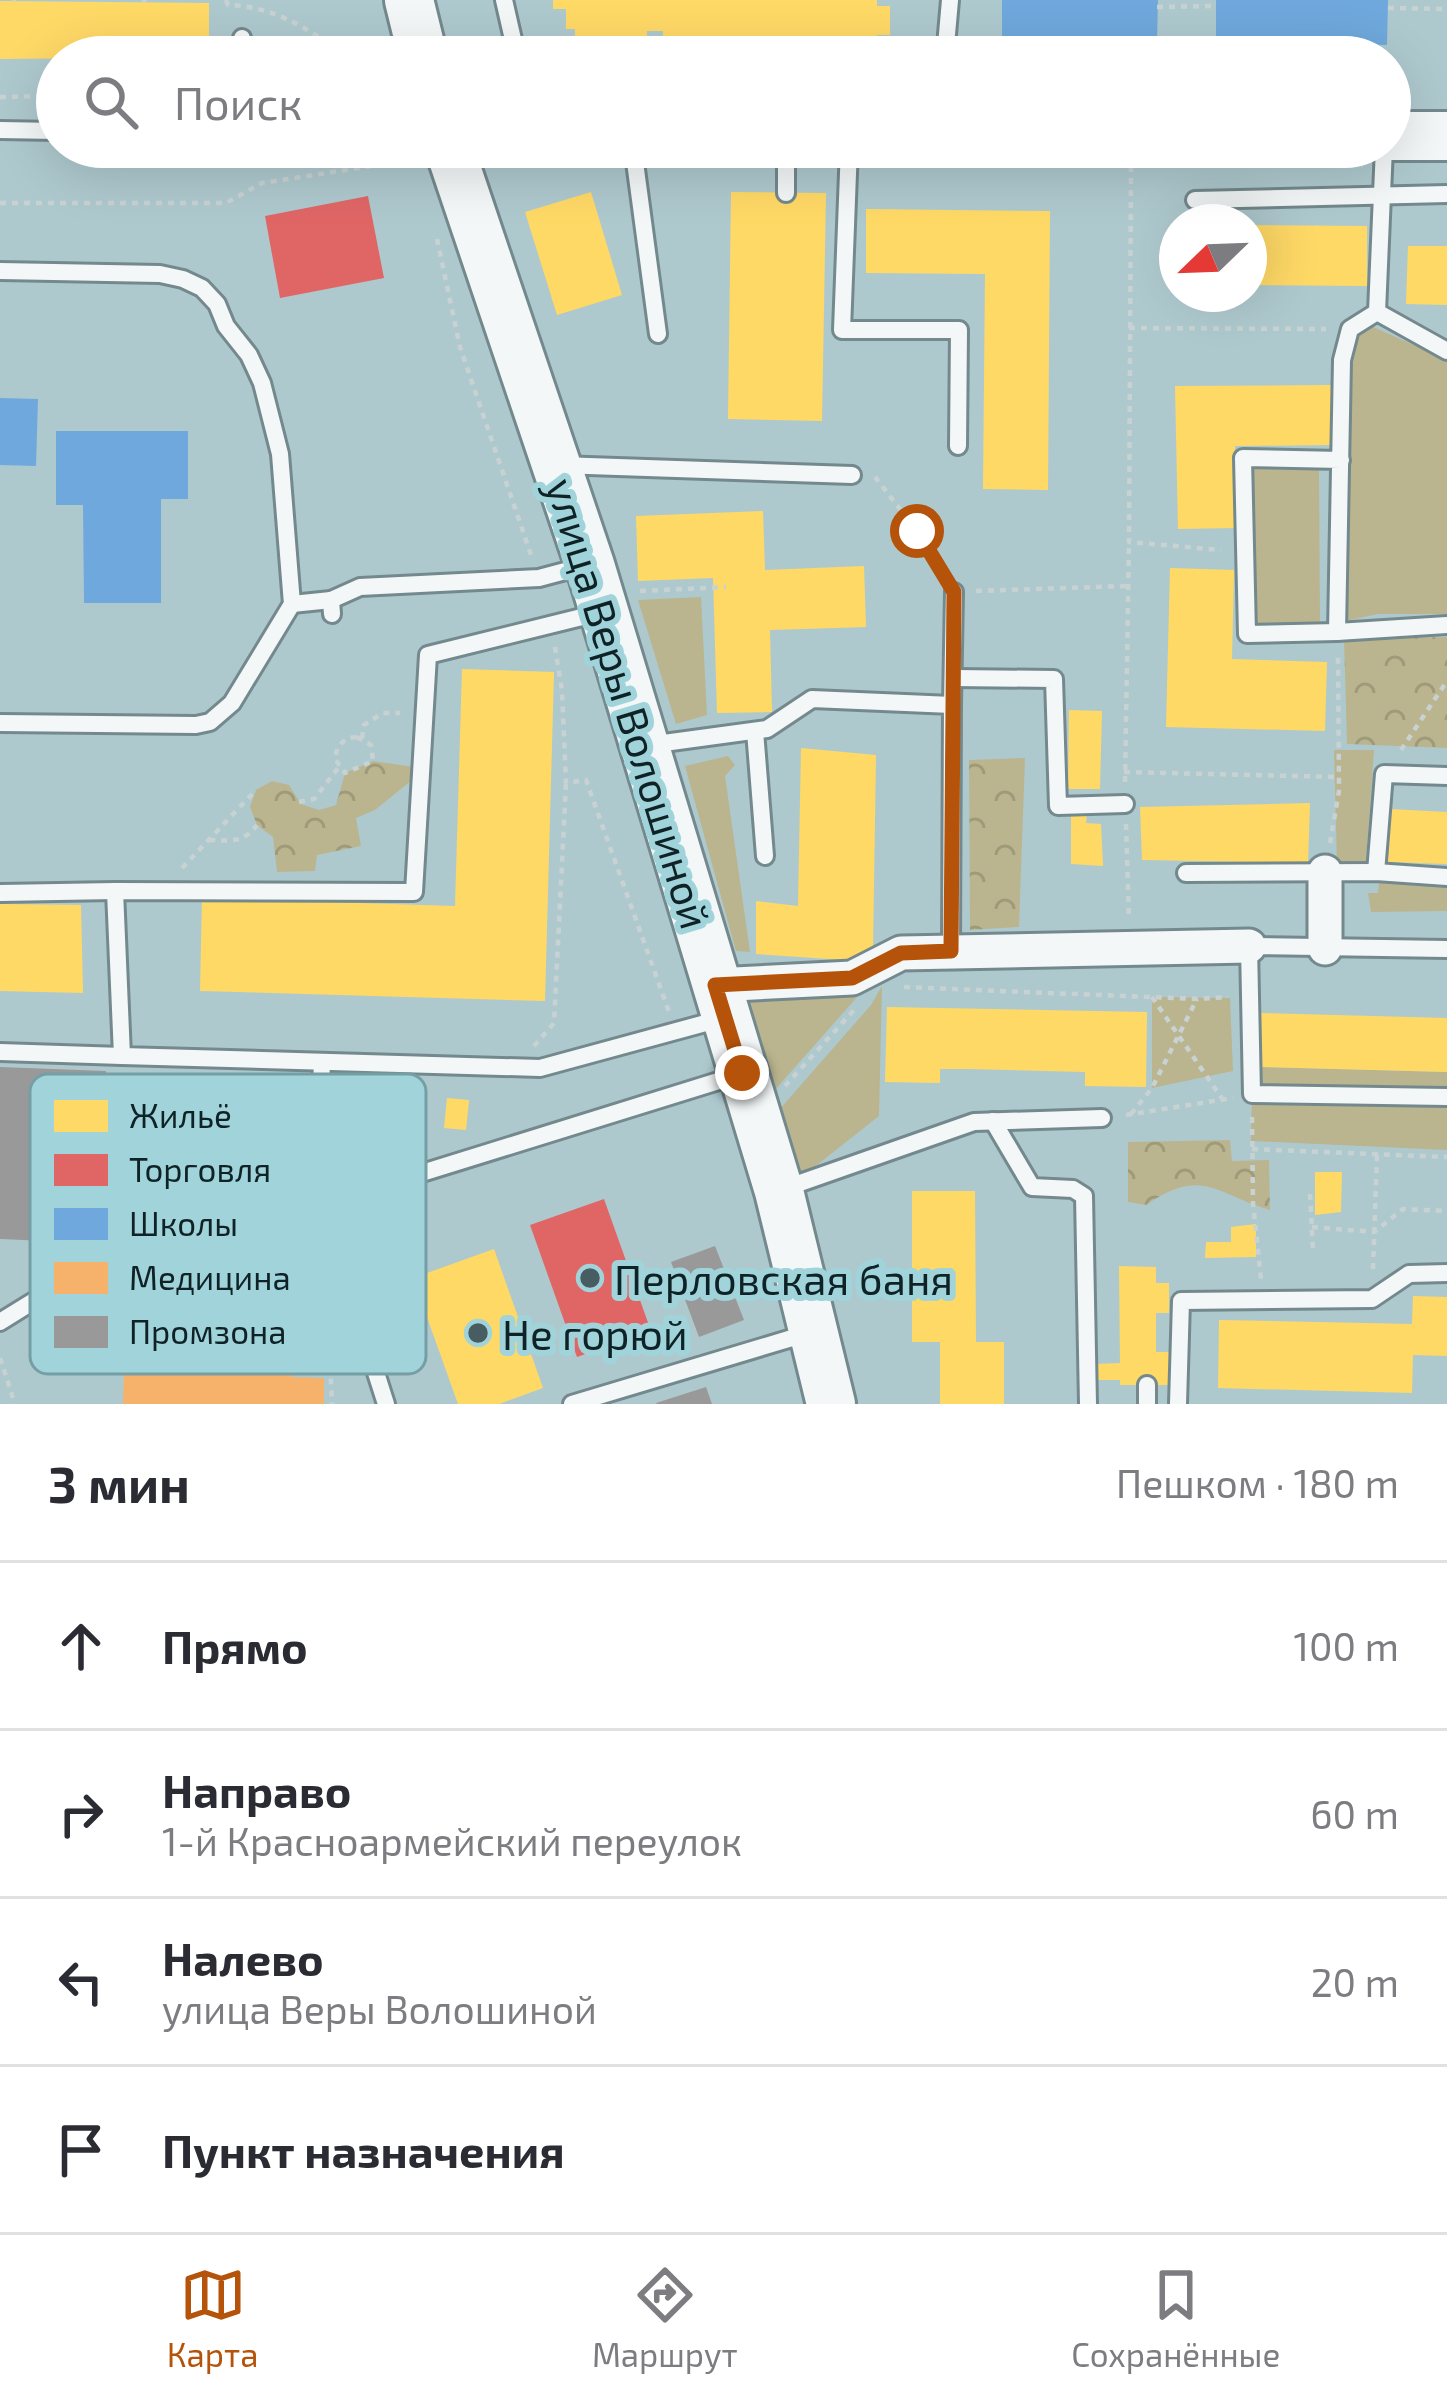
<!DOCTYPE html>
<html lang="ru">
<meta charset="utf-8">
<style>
body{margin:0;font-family:"Exo 2",sans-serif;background:#f7f7f7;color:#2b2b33}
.compass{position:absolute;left:1159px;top:204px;width:108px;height:108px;border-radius:50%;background:#fff;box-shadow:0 12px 48px #0002;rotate:247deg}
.stop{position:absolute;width:36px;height:36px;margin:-27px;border:9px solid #b45309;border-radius:50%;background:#fff}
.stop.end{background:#b45309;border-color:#fff;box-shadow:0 3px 12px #0008}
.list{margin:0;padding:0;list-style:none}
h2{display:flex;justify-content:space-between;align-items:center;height:156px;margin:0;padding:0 48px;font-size:51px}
h2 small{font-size:39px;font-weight:400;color:#7c7c81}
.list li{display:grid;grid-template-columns:78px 1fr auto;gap:36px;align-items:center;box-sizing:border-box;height:168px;padding:0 48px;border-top:3px solid #e1e1e2}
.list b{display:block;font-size:45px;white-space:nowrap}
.list p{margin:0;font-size:39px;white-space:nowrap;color:#7c7c81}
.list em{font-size:39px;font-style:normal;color:#7c7c81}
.icon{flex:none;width:66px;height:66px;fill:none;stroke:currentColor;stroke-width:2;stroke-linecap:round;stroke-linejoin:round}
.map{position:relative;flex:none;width:1447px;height:1404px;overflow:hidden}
.search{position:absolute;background:#fff;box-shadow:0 12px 48px #0002;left:36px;right:36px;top:36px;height:132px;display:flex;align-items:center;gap:30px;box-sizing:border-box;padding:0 42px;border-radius:66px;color:#7c7c81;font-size:45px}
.sheet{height:828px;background:#fff}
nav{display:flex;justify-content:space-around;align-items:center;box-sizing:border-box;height:168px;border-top:3px solid #e1e1e2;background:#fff;font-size:33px;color:#7c7c81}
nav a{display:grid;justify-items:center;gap:6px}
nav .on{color:#b45309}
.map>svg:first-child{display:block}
.grass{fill:#bab58e}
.park{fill:url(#park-crowns)}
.homes{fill:#ffd966}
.shops{fill:#e06666}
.schools{fill:#6fa8dc}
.health{fill:#f6b26b}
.industry{fill:#999}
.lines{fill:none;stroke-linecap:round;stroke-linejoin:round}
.lane-casing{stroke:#74898d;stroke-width:22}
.street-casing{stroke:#74898d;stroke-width:39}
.secondary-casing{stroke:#74898d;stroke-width:54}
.path{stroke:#c8d2d3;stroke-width:4.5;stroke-dasharray:6 6;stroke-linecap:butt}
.lane{stroke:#f3f7f8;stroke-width:16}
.street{stroke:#f3f7f8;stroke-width:33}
.secondary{stroke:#f3f7f8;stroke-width:48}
.route{stroke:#b45309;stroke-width:15}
.poi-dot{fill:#475d61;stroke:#a1d3db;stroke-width:4.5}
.labels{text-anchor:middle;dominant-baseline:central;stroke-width:12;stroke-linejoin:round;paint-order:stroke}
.street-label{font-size:42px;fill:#0f2326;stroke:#a1d3db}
.poi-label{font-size:42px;fill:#0f2326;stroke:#a1d3db;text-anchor:start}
.key{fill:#a1d3db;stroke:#759ea5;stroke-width:3}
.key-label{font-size:33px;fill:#0f2326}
</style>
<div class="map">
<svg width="1447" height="1404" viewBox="0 0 1447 1404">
<defs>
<pattern id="park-crowns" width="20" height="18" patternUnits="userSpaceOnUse" patternTransform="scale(3)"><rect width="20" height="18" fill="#bab58e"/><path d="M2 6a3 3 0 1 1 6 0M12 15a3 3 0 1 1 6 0" fill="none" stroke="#9f9b7a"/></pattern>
</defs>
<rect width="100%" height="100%" fill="#aec9ce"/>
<g class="grass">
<polygon points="1360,321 1447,360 1447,614 1378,614 1327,625 1330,457 1341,384"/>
<polygon points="1246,468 1319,469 1320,624 1254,629"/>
<polygon points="701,597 707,715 676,724 638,600"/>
<polygon points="1334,750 1374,750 1366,861 1337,863"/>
<polygon points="728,756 735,765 725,776 750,952 736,951 685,766"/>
<polygon points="1379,882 1447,883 1447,911 1371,912 1368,893 1378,893"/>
<polygon points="882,986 879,1116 803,1176 779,1110 871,1005"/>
<polygon points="747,989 858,996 774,1091"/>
<polygon points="1152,997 1230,998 1233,1071 1152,1088"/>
<polygon points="1259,1067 1447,1072 1447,1089 1260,1087"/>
<polygon points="1252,1094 1447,1101 1447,1150 1251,1141"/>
</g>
<g class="park">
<polygon points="1447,637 1447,748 1347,744 1344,639"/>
<polygon points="1025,758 1019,927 970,930 969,760"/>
<polygon points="373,761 414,767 412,780 375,810 356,818 361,846 317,855 315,871 277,872 273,837 257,825 250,807 256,790 272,781 289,785 301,804 319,810 336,805 345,773"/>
<path d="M1230 1140 1232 1161 1269 1160 1270 1210C1215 1194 1203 1166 1146 1205L1128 1202V1142Z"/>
</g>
<g class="homes">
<polygon points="553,0 877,0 877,6 890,6 890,35 877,35 876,49 845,49 845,57 773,57 773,48 763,48 763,38 747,38 747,51 674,51 674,37 663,37 663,31 647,31 647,41 575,40 575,29 566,29 566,9 553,9"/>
<polygon points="0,1 209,3 209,57 0,59"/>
<polygon points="591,192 622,295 557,315 525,212"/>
<polygon points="731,192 826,193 822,421 728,419"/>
<polygon points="866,209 1050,211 1048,490 983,489 985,274 866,273"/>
<polygon points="1249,225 1367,226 1367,286 1249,285"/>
<polygon points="1408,246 1447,246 1447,305 1406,304"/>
<polygon points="1331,385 1331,445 1235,446 1236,528 1178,529 1175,386"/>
<polygon points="763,511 765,570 864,566 866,627 770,630 772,712 717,713 713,578 638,581 636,516"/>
<polygon points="1170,568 1234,570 1232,659 1327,662 1325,731 1166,727"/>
<polygon points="462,669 554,672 545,1001 200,991 202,898 455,906"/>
<polygon points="1069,710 1102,711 1100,789 1068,789"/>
<polygon points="801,748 876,755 873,948 845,960 756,954 756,901 798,906"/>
<polygon points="1310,803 1308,863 1142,860 1140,807"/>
<polygon points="1390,809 1447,812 1447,864 1388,862"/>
<polygon points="1087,814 1086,823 1101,824 1103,866 1071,864 1071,816"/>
<polygon points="0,904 81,905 83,993 0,991"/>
<polygon points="887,1007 1147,1012 1146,1087 1085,1086 1085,1072 968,1069 940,1069 940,1083 885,1082"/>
<polygon points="1261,1013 1447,1018 1447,1072 1259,1067"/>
<polygon points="447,1098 469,1100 466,1130 444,1128"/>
<polygon points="1315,1172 1342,1172 1341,1212 1315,1215"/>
<polygon points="912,1191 975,1191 976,1342 1004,1342 1004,1404 940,1404 940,1342 912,1342"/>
<polygon points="1256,1224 1256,1257 1205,1258 1206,1242 1231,1242 1231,1227"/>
<polygon points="494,1249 543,1388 499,1404 458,1404 413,1278"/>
<polygon points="1119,1266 1156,1267 1156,1283 1169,1283 1169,1313 1156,1313 1156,1352 1174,1352 1174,1385 1120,1385 1120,1380 1096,1380 1096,1364 1120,1363"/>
<polygon points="1413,1296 1447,1297 1447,1356 1413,1355 1412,1393 1218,1388 1219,1320 1412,1324"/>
</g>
<g class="shops">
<polygon points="368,196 384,278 280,298 265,216"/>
<polygon points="604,1199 651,1331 577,1357 530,1225"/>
</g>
<g class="schools">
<polygon points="1002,0 1158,0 1157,41 1002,39"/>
<polygon points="1216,0 1388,0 1387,45 1216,42"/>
<polygon points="0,398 38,399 36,466 0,465"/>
<polygon points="56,431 188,431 188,499 161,499 161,603 84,603 83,505 56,505"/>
</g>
<polygon class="health" points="101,1322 293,1325 292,1377 324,1378 324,1404 123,1404 124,1370 100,1370"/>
<g class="industry">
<polygon points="0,1067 106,1071 105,1097 366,1108 364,1163 305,1161 304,1189 191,1185 190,1218 93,1214 91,1243 0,1239"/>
<polygon points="715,1246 744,1320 699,1337 671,1262"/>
<polygon points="706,1387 712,1404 657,1404 656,1403"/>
</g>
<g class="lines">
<g class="lane-casing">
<g id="lane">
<polyline points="504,0 517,57"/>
<polyline points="242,38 243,57"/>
<polyline points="945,57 950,0"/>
<polyline points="0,130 57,131"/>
<polyline points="633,147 658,334"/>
<polyline points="849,147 842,330 959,330 958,446"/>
<polyline points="227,154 237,147"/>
<polyline points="786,193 786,147"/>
<polyline points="1195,200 1447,194"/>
<polyline points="0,271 160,274 183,279 202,288 217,304 226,326 249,355 262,383 280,454 292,604 232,703 210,722 196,725 0,723"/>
<polyline points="1377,312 1447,351"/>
<polyline points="1341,460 1243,458 1247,634 1337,632 1342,360 1350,329 1377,312 1384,147"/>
<polyline points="559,465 852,475"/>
<polyline points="292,604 331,600"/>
<polyline points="598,613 428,655 414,892 115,891 122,1056 540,1068 724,1018"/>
<polyline points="332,614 331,600 360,587 539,578 584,566"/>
<polyline points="1337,632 1447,625"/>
<polyline points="954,678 1054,679 1058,806 1125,804"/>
<polyline points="952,705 954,592"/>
<polyline points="755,731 765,856"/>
<polyline points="649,745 767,729 812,699 952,705 951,951"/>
<polyline points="1376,872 1384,774 1447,776"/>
<polyline points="1186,873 1376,872 1447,877"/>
<polyline points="0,893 115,891"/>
<polyline points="1447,949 1249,946 1252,1094 1447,1097"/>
<polyline points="0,1052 122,1056"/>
<polyline points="320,1106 322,1063"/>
<polyline points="993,1121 1032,1187 1073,1189 1084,1196 1088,1404"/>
<polyline points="780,1190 974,1122 1102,1118"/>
<polyline points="191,1202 247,1205 255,1227"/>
<polyline points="322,1204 386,1404"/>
<polyline points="0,1322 37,1299 322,1204 741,1074"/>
<polyline points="1147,1385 1147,1404"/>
<polyline points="572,1404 812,1332"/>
<polyline points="1178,1404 1181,1301 1372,1299 1409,1274 1447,1273"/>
</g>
</g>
<g class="street-casing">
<g id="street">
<polyline points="1325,948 1325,872"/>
<polyline points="715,985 852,978 901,953 1249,946"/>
</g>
</g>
<g class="secondary-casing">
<g id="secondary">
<polyline points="409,0 423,57"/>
<polyline points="1390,136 1447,136"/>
<polyline points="449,147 590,565 779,1191 831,1404"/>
</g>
</g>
<g class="path">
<polyline points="144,0 144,2"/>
<path d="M226 0 228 5C274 6 311 30 347 57"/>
<polyline points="14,1 14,0"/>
<polyline points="1157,7 1216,6"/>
<polyline points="1388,8 1447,9"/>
<polyline points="0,97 57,96"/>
<polyline points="893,164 1363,165"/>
<polyline points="1131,166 1129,542 1221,550"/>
<polyline points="0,203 226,203 262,183 411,160"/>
<polyline points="437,239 460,347 531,555"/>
<polyline points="1129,328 1326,329"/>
<polyline points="875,477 917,531 944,575"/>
<polyline points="640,591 726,587"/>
<polyline points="976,591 1126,586"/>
<polyline points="555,647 562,691 566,783 586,780 669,1012"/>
<path d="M357 737 371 745 373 761 345 773 335 759C337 745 343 738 357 737Z"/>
<polyline points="362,738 364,725 383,713 400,713"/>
<polyline points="1401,750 1447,681"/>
<polyline points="1124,772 1338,777"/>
<polyline points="1125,782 1129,542"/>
<polyline points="299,802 314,799 339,767"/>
<polyline points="1126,824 1129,920"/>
<path d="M209 840C230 841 244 843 257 825"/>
<polyline points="1330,843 1339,791 1338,657"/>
<polyline points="182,868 256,790"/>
<polyline points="904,987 1197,999 1228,997"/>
<polyline points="1152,997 1223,1100"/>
<polyline points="534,1046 554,1023 566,783"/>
<polyline points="785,1086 854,1010"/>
<polyline points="1131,1114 1152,1088 1197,999"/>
<polyline points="1126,1115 1233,1098"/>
<polyline points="1252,1117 1253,1203 1261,1279"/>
<polyline points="1252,1149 1447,1157"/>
<polyline points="371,1167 377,1088"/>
<polyline points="1310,1194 1313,1250"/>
<polyline points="1312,1227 1374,1232 1403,1209 1447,1211"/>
<polyline points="1373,1269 1377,1155"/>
<polyline points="306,1274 312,1327 331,1381 332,1404"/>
<path d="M117 1299C182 1300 266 1309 319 1263"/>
<polyline points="0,1358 15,1404"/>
</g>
<use href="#lane" class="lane"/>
<use href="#street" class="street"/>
<use href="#secondary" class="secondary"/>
</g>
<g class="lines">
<polyline class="route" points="742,1073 715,985 852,978 901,953 951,951 954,592 917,531"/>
</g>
<g class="poi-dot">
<circle cx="590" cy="1278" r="12"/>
<circle cx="478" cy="1333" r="12"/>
</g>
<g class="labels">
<g class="street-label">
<text transform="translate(630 703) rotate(73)">улица Веры Волошиной</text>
</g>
<g class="poi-label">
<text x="614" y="1278">Перловская баня</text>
<text x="502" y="1333">Не горюй</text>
</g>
</g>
<rect x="30" y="1074" width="396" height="300" rx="18" class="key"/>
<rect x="54" y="1100" width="54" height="32" fill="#ffd966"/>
<rect x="54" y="1154" width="54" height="32" fill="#e06666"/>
<rect x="54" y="1208" width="54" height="32" fill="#6fa8dc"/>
<rect x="54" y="1262" width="54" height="32" fill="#f6b26b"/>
<rect x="54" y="1316" width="54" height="32" fill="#999"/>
<g class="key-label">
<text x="129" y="1128">Жильё</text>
<text x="129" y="1182">Торговля</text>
<text x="129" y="1236">Школы</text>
<text x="129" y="1290">Медицина</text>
<text x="129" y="1344">Промзона</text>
</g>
</svg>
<svg class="compass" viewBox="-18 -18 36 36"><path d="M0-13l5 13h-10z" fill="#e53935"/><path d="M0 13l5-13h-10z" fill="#7c7c81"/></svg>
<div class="stop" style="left:917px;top:531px"></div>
<div class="stop end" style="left:742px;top:1073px"></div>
<div class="search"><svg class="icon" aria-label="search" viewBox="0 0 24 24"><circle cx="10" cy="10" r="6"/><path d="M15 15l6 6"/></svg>Поиск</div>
</div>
<section class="sheet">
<h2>3 мин<small>Пешком · 180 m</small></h2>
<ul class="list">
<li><svg class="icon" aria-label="ahead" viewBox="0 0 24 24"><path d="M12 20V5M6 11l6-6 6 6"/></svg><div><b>Прямо</b></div><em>100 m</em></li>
<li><svg class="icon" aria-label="right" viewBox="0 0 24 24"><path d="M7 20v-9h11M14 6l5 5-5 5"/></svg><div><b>Направо</b><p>1-й Красноармейский переулок</p></div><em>60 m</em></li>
<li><svg class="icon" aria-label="left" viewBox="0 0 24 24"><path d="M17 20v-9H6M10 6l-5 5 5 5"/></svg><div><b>Налево</b><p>улица Веры Волошиной</p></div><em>20 m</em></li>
<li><svg class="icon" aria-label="arrive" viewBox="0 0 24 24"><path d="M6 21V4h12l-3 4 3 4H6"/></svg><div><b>Пункт назначения</b></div></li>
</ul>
</section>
<nav>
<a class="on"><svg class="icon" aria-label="map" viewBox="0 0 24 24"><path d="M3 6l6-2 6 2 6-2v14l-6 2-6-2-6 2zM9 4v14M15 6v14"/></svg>Карта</a>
<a><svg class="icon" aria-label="directions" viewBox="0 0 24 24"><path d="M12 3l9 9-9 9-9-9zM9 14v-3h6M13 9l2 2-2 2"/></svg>Маршрут</a>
<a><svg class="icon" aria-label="saved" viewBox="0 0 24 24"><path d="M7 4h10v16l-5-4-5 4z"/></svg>Сохранённые</a>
</nav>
